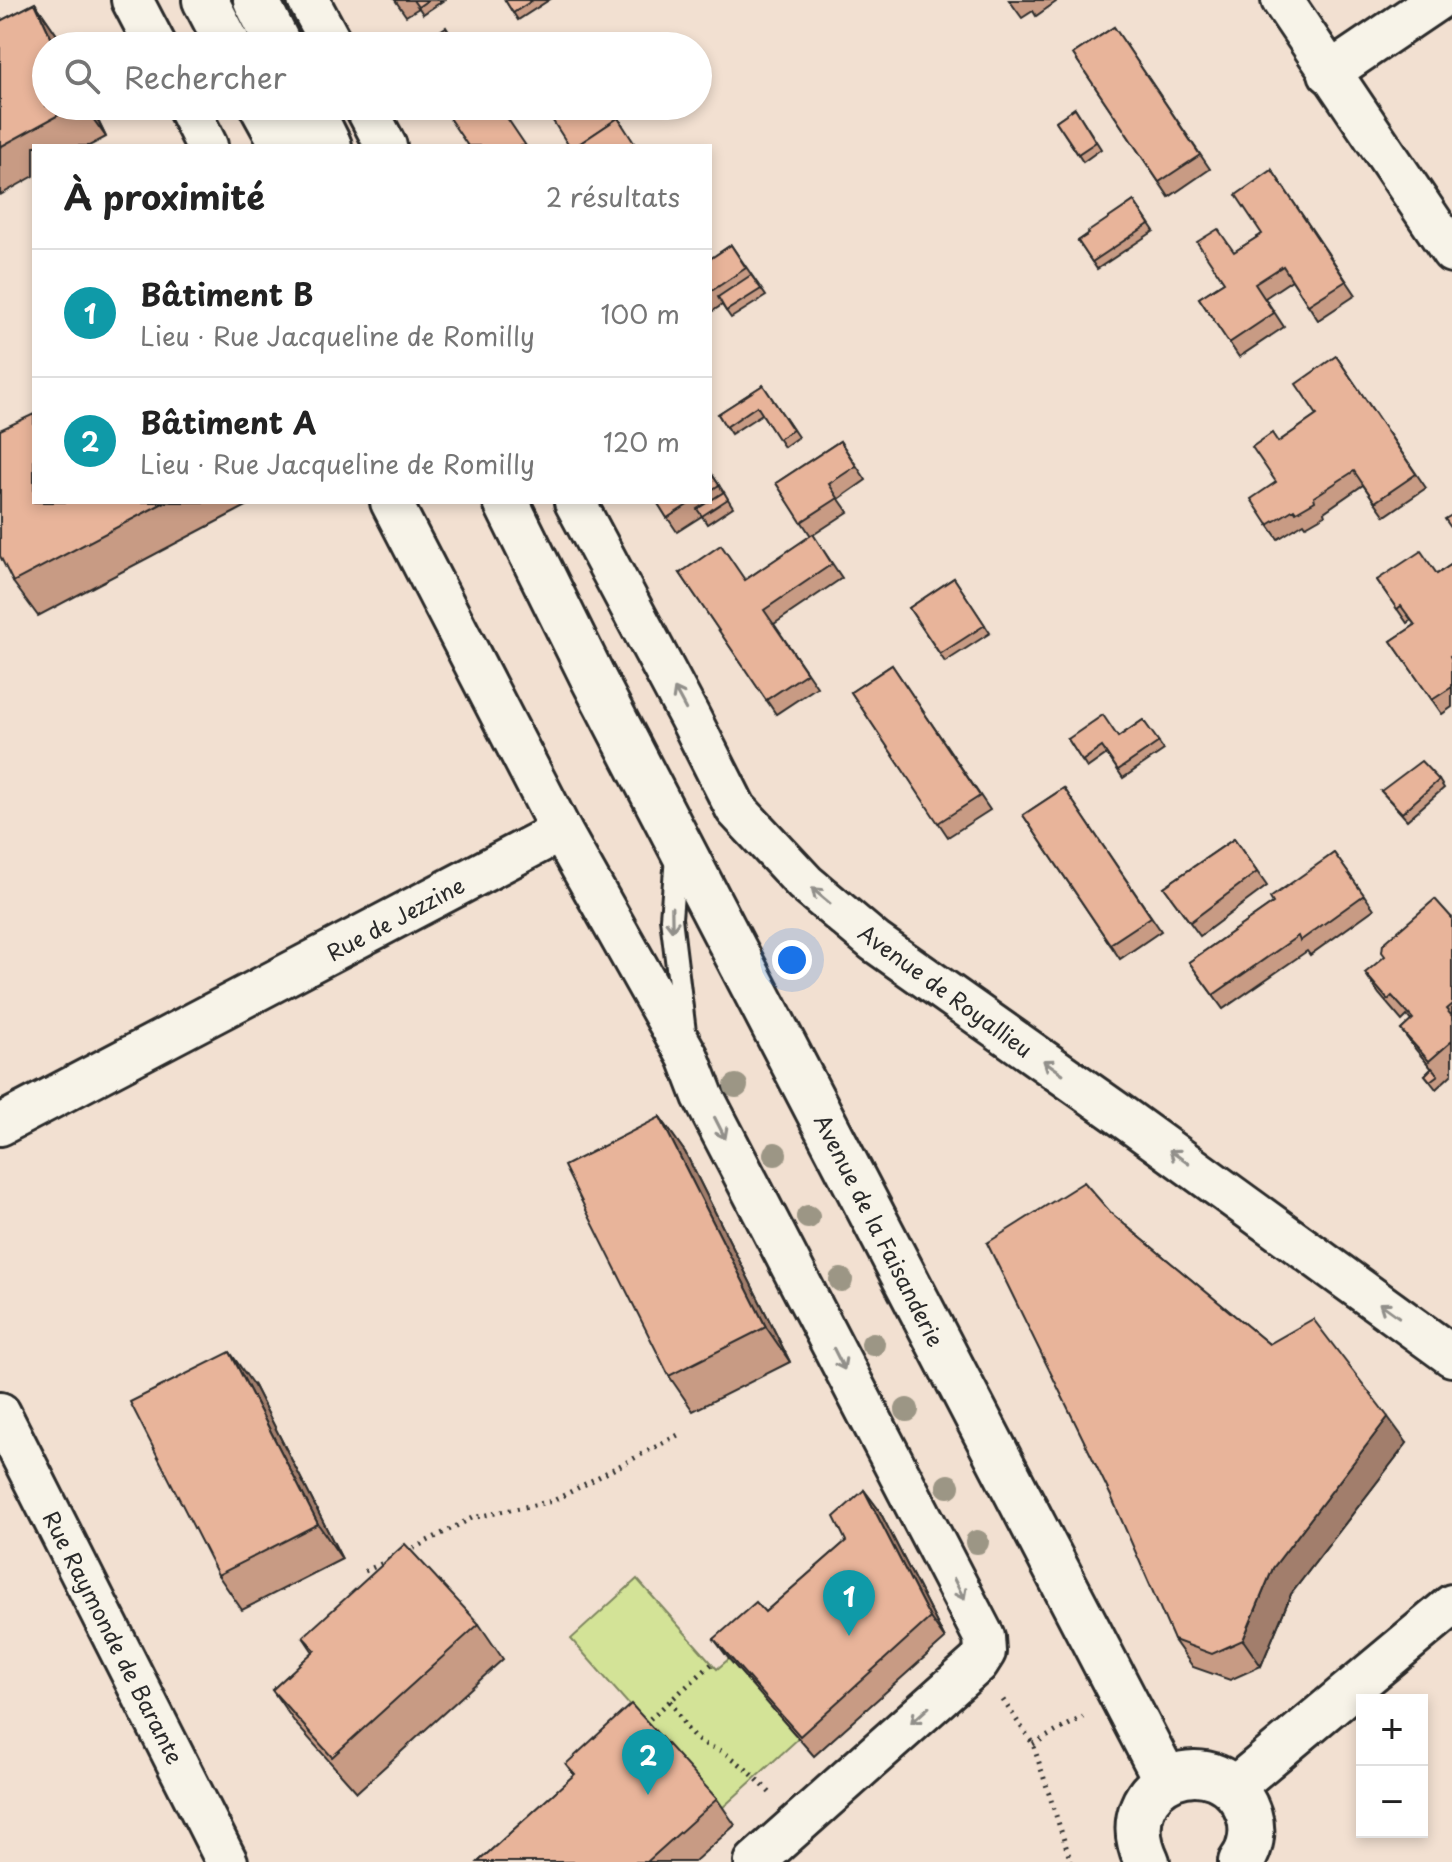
<!DOCTYPE html>
<html lang="fr">
<meta charset="utf-8">
<style>
body{margin:0;font-family:"Playpen Sans",sans-serif;background:#f2f2f2;color:#222}
.controls{position:absolute;right:24px;bottom:24px;display:grid;overflow:hidden;border-radius:0px;box-shadow:0 4px 12px #0003}
.controls button{width:72px;height:72px;display:grid;place-items:center;padding:0;border:0;border-bottom:2px solid #e0e0e0;background:#fff;color:#222;font:40px sans-serif}
.you{position:absolute;left:792px;top:960px;width:28px;height:28px;margin:-20px;border:6px solid #fff;border-radius:50%;background:#1a73e8;box-shadow:0 0 0 12px #1a73e833}
.badge{display:grid;place-items:center;width:52px;height:52px;border-radius:50%;background:#0f766e;color:#fff;font-size:26px;font-weight:700}
.pin{position:absolute;translate:-50% -66px;filter:drop-shadow(0 2px 4px #0008)}
.pin::after{content:'';position:absolute;top:42px;width:28px;height:24px;background:inherit;clip-path:polygon(0 0,100% 0,50% 100%)}
.list{margin:0;padding:0;list-style:none}
h2{display:flex;justify-content:space-between;align-items:center;height:104px;margin:0;padding:0 32px;font-size:34px}
h2 small{font-size:26px;font-weight:400;color:#767676}
.list li{display:grid;grid-template-columns:52px 1fr auto;gap:24px;align-items:center;box-sizing:border-box;height:128px;padding:0 32px;border-top:2px solid #e0e0e0}
.list b{display:block;font-size:30px;white-space:nowrap}
.list p{margin:0;font-size:26px;white-space:nowrap;color:#767676}
.list em{font-size:26px;font-style:normal;color:#767676}
.icon{flex:none;width:44px;height:44px;fill:none;stroke:currentColor;stroke-width:2;stroke-linecap:round;stroke-linejoin:round}
.map{position:relative;flex:none;width:1452px;height:1862px;overflow:hidden}
.search{position:absolute;background:#fff;box-shadow:0 4px 12px #0003;left:32px;top:32px;width:680px;height:88px;display:flex;align-items:center;gap:20px;box-sizing:border-box;padding:0 28px;border-radius:44px;color:#767676;font-size:30px}
.panel{position:absolute;background:#fff;box-shadow:0 4px 12px #0003;left:32px;top:144px;width:680px;height:360px;border-radius:0px}
.map>svg:first-child{display:block}
.green{fill:#d3e397;stroke:#7f8761;stroke-width:2}
.lines{fill:none;stroke-linecap:round;stroke-linejoin:round}
.service-casing{stroke:#2b2b2b;stroke-width:26}
.minor-casing{stroke:#2b2b2b;stroke-width:46}
.primary-casing{stroke:#2b2b2b;stroke-width:50}
.path{stroke:#2b2b2b;stroke-width:5;stroke-dasharray:2 6;stroke-linecap:butt}
.service{stroke:#f7f3e8;stroke-width:20}
.minor{stroke:#f7f3e8;stroke-width:40}
.primary{stroke:#f7f3e8;stroke-width:44}
.tree{fill:#9c9685}
.wall{fill:#c89b84;stroke:#2b2b2b;stroke-width:2}
.shaded-wall{fill:#a27e6c;stroke:#2b2b2b;stroke-width:2}
.building{fill:#e8b49a;stroke:#2b2b2b;stroke-width:2}
.oneway{stroke:#918f8a}
.labels{text-anchor:middle;dominant-baseline:central;stroke-width:7;stroke-linejoin:round;paint-order:stroke}
.street-label{font-size:22px;fill:#2b2b2b;stroke:#f7f3e8}
</style>
<div class="map">
<svg width="1452" height="1862" viewBox="0 0 1452 1862">
<rect width="100%" height="100%" fill="#f2e0d1"/>
<filter id="ink" filterUnits="userSpaceOnUse"><feTurbulence type="fractalNoise" baseFrequency=".0125" numOctaves="2"/><feDisplacementMap in="SourceGraphic" scale="16" xChannelSelector="R" yChannelSelector="G"/><feConvolveMatrix kernelMatrix="1 2 1 2 8 2 1 2 1" color-interpolation-filters="sRGB"/></filter>
<g filter="url(#ink)">
<polygon class="green" points="637,1579 717,1669 729,1659 799,1738 721,1809 571,1639"/>
<g class="lines">
<g class="service-casing">
<polyline id="service" points="676,857 671,918 685,1032"/>
</g>
<g class="minor-casing">
<g id="minor">
<polyline points="132,0 156,46"/>
<polyline points="308,0 333,46"/>
<polyline points="1282,0 1452,252"/>
<polyline points="1329,73 1437,0"/>
<polyline points="187,106 207,146"/>
<polyline points="365,106 386,146"/>
<polyline points="391,502 561,831"/>
<polyline points="575,502 690,718 736,809 805,883 875,942 1116,1112 1452,1356"/>
<polyline points="0,1125 561,831 688,1057 703,1096 984,1637 985,1652 978,1663 755,1862"/>
<polyline points="0,1413 227,1862"/>
<polyline points="1233,1788 1452,1605"/>
</g>
</g>
<g class="primary-casing">
<g id="primary">
<polyline points="205,0 229,46"/>
<polyline points="256,0 279,46"/>
<polyline points="262,106 284,146"/>
<polyline points="309,106 329,146"/>
<polyline points="506,502 594,680 1166,1780"/>
<path d="M1147 1862C1107 1778 1222 1736 1249 1815 1254 1831 1251 1849 1241 1862"/>
</g>
</g>
<g class="path">
<polyline points="406,1552 472,1518 553,1501 680,1434"/>
<polyline points="365,1571 390,1560"/>
<polyline points="1003,1700 1033,1744 1071,1862"/>
<path d="M670 1701C679 1713 684 1728 695 1738 703 1745 714 1747 723 1752 741 1763 755 1777 770 1793"/>
<polyline points="644,1724 713,1663"/>
<polyline points="1033,1744 1083,1717"/>
</g>
<use href="#service" class="service"/>
<use href="#minor" class="minor"/>
<use href="#primary" class="primary"/>
</g>
<g class="tree">
<circle cx="736" cy="1086" r="12"/>
<circle cx="775" cy="1154" r="12"/>
<circle cx="808" cy="1217" r="12"/>
<circle cx="841" cy="1280" r="12"/>
<circle cx="873" cy="1344" r="12"/>
<circle cx="907" cy="1410" r="12"/>
<circle cx="948" cy="1486" r="12"/>
<circle cx="977" cy="1542" r="12"/>
</g>
<g class="wall">
<polygon points="395,0 444,0 423,14 419,8 406,16"/>
<polygon points="505,0 549,0 518,20"/>
<polygon points="1009,0 1055,0 1056,2 1036,16 1033,11 1022,18"/>
<polygon points="35,3 59,38 63,46 46,46 46,106 91,106 106,137 89,146 34,146 34,176 0,195 0,21"/>
<polygon points="1114,27 1210,169 1169,197 1073,54"/>
<polygon points="1075,108 1101,149 1083,162 1056,121"/>
<polygon points="1272,170 1356,295 1318,320 1292,280 1265,298 1284,327 1239,357 1199,298 1224,282 1234,252 1262,234"/>
<polygon points="1134,201 1154,231 1097,269 1078,241"/>
<polygon points="731,245 766,296 731,318 722,305 710,313 710,259"/>
<polygon points="1336,356 1426,488 1385,516 1363,485 1324,512 1325,515 1306,526 1304,523 1278,539 1268,525 1276,482 1278,442 1317,415"/>
<polygon points="763,385 798,437 784,447 762,414 731,434 718,414"/>
<polygon points="840,441 866,480 839,499 848,512 813,535 842,578 774,624 817,687 776,714 680,573 745,580 811,536 776,483"/>
<polygon points="710,471 733,507 707,524 702,516 677,532 657,502 710,502"/>
<polygon points="34,502 254,502 38,616 13,582"/>
<polygon points="1452,564 1452,707 1442,714 1391,641 1415,625 1411,620 1407,623 1377,580 1437,574"/>
<polygon points="954,578 990,633 945,662 909,608"/>
<polygon points="892,665 990,810 948,837 851,692"/>
<polygon points="1143,720 1164,750 1123,778 1107,754 1087,768 1068,739 1118,737"/>
<polygon points="1439,780 1444,788 1407,820 1381,791"/>
<polygon points="1064,788 1161,931 1120,959 1023,815"/>
<polygon points="1234,839 1267,886 1200,936 1164,887"/>
<polygon points="1334,853 1374,909 1310,955 1307,951 1223,1009 1189,962 1273,903"/>
<polygon points="1452,918 1452,1074 1436,1089 1425,1075 1432,1069 1416,1050 1401,1030 1411,1021 1407,1016 1402,1021 1379,994 1365,973"/>
<polygon points="660,1117 685,1152 790,1362 693,1411 669,1376"/>
<polygon points="1112,1214 1269,1344 1407,1443 1291,1594 1261,1666 1230,1680 1193,1667 1174,1640"/>
<polygon points="254,1386 342,1559 242,1610 218,1575"/>
<polygon points="864,1490 879,1510 945,1639 814,1756 729,1659 714,1639 765,1612 846,1541"/>
<polygon points="479,1624 503,1659 357,1792 296,1724 272,1690 313,1652 303,1637"/>
<polygon points="566,1764 717,1799 735,1825 694,1862 478,1862 574,1775"/>
</g>
<g class="shaded-wall">
<polygon points="35,3 59,38 63,46 55,46"/>
<polygon points="84,106 91,106 106,137"/>
<polygon points="660,1117 685,1152 790,1362 766,1327"/>
<polygon points="230,1352 254,1386 342,1559 318,1524"/>
<polygon points="1388,1417 1407,1443 1291,1594 1261,1666 1243,1640 1273,1568"/>
<polygon points="864,1490 879,1510 945,1639 930,1618"/>
</g>
<g class="building">
<polygon points="413,0 428,0 418,7"/>
<polygon points="505,0 533,0 513,13"/>
<polygon points="35,3 55,46 46,46 46,106 75,106 0,147 0,21"/>
<polygon points="446,27 458,46 418,46"/>
<polygon points="1114,27 1200,155 1159,182 1073,54"/>
<polygon points="441,106 499,106 526,146 468,146"/>
<polygon points="575,106 611,106 623,125 618,118 576,146 569,146 553,121"/>
<polygon points="1075,108 1096,142 1078,154 1056,121"/>
<polygon points="618,118 636,146 576,146"/>
<polygon points="1272,170 1346,281 1308,305 1283,266 1255,284 1274,313 1229,343 1199,298 1224,282 1197,242 1218,229 1234,252 1262,234 1236,195"/>
<polygon points="1134,201 1149,224 1092,262 1078,241 1089,234 1088,232"/>
<polygon points="731,245 746,268 710,292 710,259"/>
<polygon points="751,275 761,289 726,311 718,297"/>
<polygon points="1336,356 1416,474 1375,502 1354,471 1314,497 1315,501 1296,512 1294,509 1268,525 1251,499 1276,482 1252,447 1272,433 1278,442 1317,415 1296,384"/>
<polygon points="763,385 793,430 778,439 757,406 726,427 718,414"/>
<polygon points="34,414 34,502 165,502 13,582 0,556 0,430"/>
<polygon points="840,441 856,466 829,484 838,498 801,522 776,483"/>
<polygon points="710,472 719,485 710,491"/>
<polygon points="724,492 728,499 702,516 697,509"/>
<polygon points="657,502 692,502 667,518"/>
<polygon points="1452,515 1452,529 1445,519"/>
<polygon points="813,534 832,564 764,610 807,673 766,700 680,573 721,545 745,580"/>
<polygon points="1421,551 1437,574 1452,564 1452,655 1450,656 1452,660 1452,687 1432,700 1391,641 1415,625 1401,606 1397,609 1377,580"/>
<polygon points="954,578 985,625 940,654 909,608"/>
<polygon points="892,665 980,796 938,823 851,692"/>
<polygon points="1103,715 1118,737 1143,720 1159,742 1118,770 1102,747 1082,761 1068,739"/>
<polygon points="1421,761 1439,780 1402,813 1381,791"/>
<polygon points="1064,788 1151,917 1110,944 1023,815"/>
<polygon points="1234,839 1257,872 1190,922 1164,887"/>
<polygon points="1334,853 1364,895 1300,941 1298,936 1213,995 1189,962 1273,903 1270,898"/>
<polygon points="1435,899 1452,918 1452,1004 1446,1009 1452,1016 1452,1041 1429,1061 1401,1030 1413,1019 1392,996 1388,1000 1365,973 1385,956 1382,952 1383,944"/>
<polygon points="1432,1068 1438,1075 1430,1081 1425,1075"/>
<polygon points="660,1117 766,1327 669,1376 564,1166"/>
<polygon points="1084,1182 1112,1214 1269,1344 1313,1319 1388,1417 1273,1568 1243,1640 1212,1654 1174,1640 1111,1496 987,1243"/>
<polygon points="230,1352 318,1524 218,1575 130,1402"/>
<polygon points="864,1490 930,1618 800,1736 714,1639 756,1602 765,1612 846,1541 834,1517"/>
<polygon points="405,1544 479,1624 332,1757 272,1690 315,1650 303,1637"/>
<polygon points="631,1704 717,1799 647,1862 478,1862 575,1774 566,1764"/>
</g>
<defs><path id="oneway-shaft" d="M-6 0H5M1.5-3L5.5 0L1.5 3" fill="none" stroke-width="1.6" stroke-linecap="round" stroke-linejoin="round" transform="scale(2)"/></defs>
<g class="oneway">
<use href="#oneway-shaft" transform="translate(680 699) rotate(-118)"/>
<use href="#oneway-shaft" transform="translate(821 896) rotate(-140)"/>
<use href="#oneway-shaft" transform="translate(672 919) rotate(89)"/>
<use href="#oneway-shaft" transform="translate(1053 1067) rotate(-145)"/>
<use href="#oneway-shaft" transform="translate(720 1128) rotate(63)"/>
<use href="#oneway-shaft" transform="translate(1179 1157) rotate(-144)"/>
<use href="#oneway-shaft" transform="translate(1389 1310) rotate(-144)"/>
<use href="#oneway-shaft" transform="translate(839 1359) rotate(63)"/>
<use href="#oneway-shaft" transform="translate(959 1589) rotate(63)"/>
<use href="#oneway-shaft" transform="translate(920 1715) rotate(138)"/>
</g>
</g>
<g class="labels">
<g class="street-label">
<text transform="translate(395 918) rotate(-28)">Rue de Jezzine</text>
<text transform="translate(946 990) rotate(36)">Avenue de Royallieu</text>
<text transform="translate(880 1230) rotate(63)">Avenue de la Faisanderie</text>
<text transform="translate(114 1637) rotate(63)">Rue Raymonde de Barante</text>
</g>
</g>
</svg>
<div class="controls">
<button>+</button>
<button>−</button>
</div>
<div class="you"></div>
<div class="pin badge" style="left:849px;top:1636px;background:#0f9aa8">1</div>
<div class="pin badge" style="left:648px;top:1795px;background:#0f9aa8">2</div>
<div class="search"><svg class="icon" aria-label="search" viewBox="0 0 24 24"><circle cx="10" cy="10" r="6"/><path d="M15 15l6 6"/></svg>Rechercher</div>
<section class="panel">
<h2>À proximité<small>2 résultats</small></h2>
<ul class="list">
<li><span class="badge" style="background:#0f9aa8">1</span><div><b>Bâtiment B</b><p>Lieu · Rue Jacqueline de Romilly</p></div><em>100 m</em></li>
<li><span class="badge" style="background:#0f9aa8">2</span><div><b>Bâtiment A</b><p>Lieu · Rue Jacqueline de Romilly</p></div><em>120 m</em></li>
</ul>
</section>
</div>
